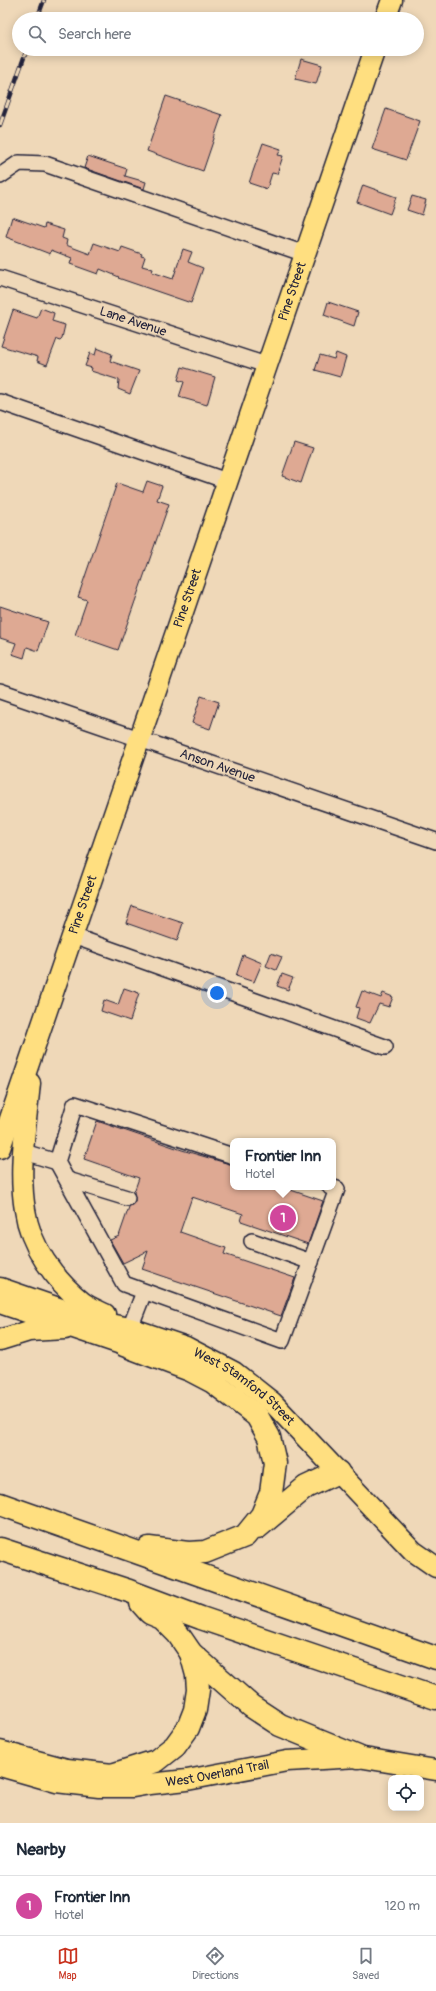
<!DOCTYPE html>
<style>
body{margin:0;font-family:Pangolin,sans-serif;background:#f6f6f7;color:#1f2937}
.controls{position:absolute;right:12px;bottom:12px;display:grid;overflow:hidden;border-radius:8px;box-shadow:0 2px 10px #0003}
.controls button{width:36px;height:36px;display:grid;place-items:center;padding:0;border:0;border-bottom:1px solid #e0e1e3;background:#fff;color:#1f2937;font:20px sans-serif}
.you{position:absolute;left:217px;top:993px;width:14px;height:14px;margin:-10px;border:3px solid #fff;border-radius:50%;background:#1a73e8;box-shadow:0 0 0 6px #1a73e833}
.badge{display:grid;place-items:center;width:26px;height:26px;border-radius:50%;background:#c8321e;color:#fff;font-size:13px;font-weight:700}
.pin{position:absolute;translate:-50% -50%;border:2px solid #fff;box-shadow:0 1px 4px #0006}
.popup{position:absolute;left:230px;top:1138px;width:106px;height:52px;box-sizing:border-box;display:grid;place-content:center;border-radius:8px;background:#fff;filter:drop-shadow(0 1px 3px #0005);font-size:13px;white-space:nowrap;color:#747a83}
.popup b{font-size:15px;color:#1f2937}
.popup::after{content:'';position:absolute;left:50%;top:100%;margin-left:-8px;border:8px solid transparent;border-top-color:#fff}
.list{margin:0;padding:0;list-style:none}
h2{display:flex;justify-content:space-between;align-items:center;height:52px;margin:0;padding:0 16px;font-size:17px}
h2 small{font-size:13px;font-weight:400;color:#747a83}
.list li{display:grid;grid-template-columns:26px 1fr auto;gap:12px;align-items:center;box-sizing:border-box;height:60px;padding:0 16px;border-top:1px solid #e0e1e3}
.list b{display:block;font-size:15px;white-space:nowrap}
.list p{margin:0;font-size:13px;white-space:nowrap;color:#747a83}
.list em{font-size:13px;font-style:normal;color:#747a83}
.icon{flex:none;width:22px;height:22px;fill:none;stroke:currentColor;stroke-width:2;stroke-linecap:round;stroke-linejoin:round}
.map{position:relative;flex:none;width:436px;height:1823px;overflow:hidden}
.search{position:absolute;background:#fff;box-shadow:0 2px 10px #0003;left:12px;right:12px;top:12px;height:44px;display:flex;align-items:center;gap:10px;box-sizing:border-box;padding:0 14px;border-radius:22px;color:#747a83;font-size:15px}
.sheet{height:112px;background:#fff}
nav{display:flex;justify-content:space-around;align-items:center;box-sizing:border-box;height:56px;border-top:1px solid #e0e1e3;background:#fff;font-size:11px;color:#747a83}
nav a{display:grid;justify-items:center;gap:2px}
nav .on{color:#c8321e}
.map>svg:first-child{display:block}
.building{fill:#dea993;stroke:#22223b}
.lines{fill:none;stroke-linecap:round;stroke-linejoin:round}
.minor-casing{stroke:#22223b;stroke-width:18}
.major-casing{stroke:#22223b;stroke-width:23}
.highway-casing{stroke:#22223b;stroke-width:25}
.minor{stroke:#efd8b8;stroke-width:15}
.major{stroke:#ffdf80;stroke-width:20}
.highway{stroke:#ffdf80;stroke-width:22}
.rail-casing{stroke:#22223b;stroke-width:4.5}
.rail{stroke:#efd8b8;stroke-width:3;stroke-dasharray:9;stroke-linecap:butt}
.labels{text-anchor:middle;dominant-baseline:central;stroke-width:3;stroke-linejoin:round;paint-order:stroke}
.street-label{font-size:13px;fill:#22223b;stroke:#efd8b8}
</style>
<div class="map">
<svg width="436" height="1823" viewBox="0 0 436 1823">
<rect width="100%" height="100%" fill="#efd8b8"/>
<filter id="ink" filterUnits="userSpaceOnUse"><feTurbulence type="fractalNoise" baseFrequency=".025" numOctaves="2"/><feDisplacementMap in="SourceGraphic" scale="8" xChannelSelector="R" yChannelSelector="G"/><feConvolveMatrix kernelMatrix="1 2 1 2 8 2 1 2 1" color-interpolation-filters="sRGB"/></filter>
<g filter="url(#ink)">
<g class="building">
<polygon points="301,59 322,65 316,84 295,79"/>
<polygon points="166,96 222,115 203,171 147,151"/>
<polygon points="386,109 420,121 406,160 372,149"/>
<polygon points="263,143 281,149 278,155 283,156 277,174 272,173 267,189 249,183"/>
<polygon points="88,156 127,169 125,176 146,182 144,189 84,168"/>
<polygon points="363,185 396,197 390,214 357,202"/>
<polygon points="412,196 426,200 422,215 407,210"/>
<polygon points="12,217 44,228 45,224 64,230 62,238 67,240 66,245 90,254 94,243 120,252 122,247 142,254 141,256 145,257 142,266 153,269 152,272 173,279 183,249 192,252 188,262 203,268 191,303 118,278 119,277 100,269 98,274 70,264 72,258 51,250 50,254 6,237"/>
<polygon points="328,302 358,312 354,326 324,315"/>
<polygon points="41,308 54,313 52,321 65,325 62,338 60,340 57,339 47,365 37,361 38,357 1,346 13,310 37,318"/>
<polygon points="97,348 112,354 110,361 139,371 130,394 118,389 119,380 91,371 92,368 85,366 90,353 95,355"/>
<polygon points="336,353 346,357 340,377 315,370 320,355 334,359"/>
<polygon points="182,367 215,377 207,405 179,397 184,382 178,380"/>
<polygon points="294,442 313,448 301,483 282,476"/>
<polygon points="147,481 162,486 157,500 169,504 118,650 75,635 87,600 78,597 117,483 143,492"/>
<polygon points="0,606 48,622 38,651 27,647 24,658 12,654 16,643 0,638"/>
<polygon points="201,696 219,702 210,729 192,723"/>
<polygon points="132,906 183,923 177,941 126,923"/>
<polygon points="271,953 282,957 276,970 266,966"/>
<polygon points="243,955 262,963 254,982 236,976"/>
<polygon points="282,974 293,978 288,990 277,986"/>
<polygon points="124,988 139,993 130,1021 101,1011 104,1000 118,1005"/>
<polygon points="362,991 381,998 383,993 393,997 389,1007 379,1004 370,1023 356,1018 359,1008 356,1007"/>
<polygon points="97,1121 182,1150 233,1165 233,1187 282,1187 323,1201 308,1244 241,1221 243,1214 192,1197 180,1232 226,1248 224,1254 295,1278 281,1316 142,1269 148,1251 123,1263 110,1240 119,1236 129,1207 135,1201 134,1192 139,1178 84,1159"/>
</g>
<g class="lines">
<g class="minor-casing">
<g id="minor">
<polyline points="0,176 19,163 45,164 305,254"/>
<path id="s1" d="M0 278 266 365"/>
<polyline points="0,402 227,481"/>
<path id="s2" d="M0 691 436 841"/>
<polyline points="73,936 385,1047"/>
<polyline points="24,1152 57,1162"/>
<polyline points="233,1156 75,1104 57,1162 124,1284 282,1341 337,1189 330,1187"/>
<polyline points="68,1180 127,1198"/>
<polyline points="252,1241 311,1262"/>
<polyline points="130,1328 144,1292"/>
</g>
</g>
<g class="major-casing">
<g id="major">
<polyline points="385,19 392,0"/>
<path d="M30 1083C26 1125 18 1169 25 1210 30 1246 54 1279 81 1301 88 1307 97 1310 105 1314"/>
<path id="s3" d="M0 1148 375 49"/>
<path id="s4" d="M0 1288 99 1322 130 1328 186 1347 234 1372 272 1402 413 1551 436 1567"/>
<polyline points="0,1303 124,1345 130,1329"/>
<polyline points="0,1340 29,1331 65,1329"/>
<path id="s5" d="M0 1766 56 1782 99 1787H133L150 1784 187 1780 287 1761 358 1757 436 1770"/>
</g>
</g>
<g class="highway-casing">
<g id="highway">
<polyline points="124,1345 190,1370 213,1382 234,1398 257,1416 269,1437 275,1463 271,1493 262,1515 245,1536 205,1552 188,1553 149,1548"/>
<polyline points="0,1504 436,1658"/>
<polyline points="257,1528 306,1487 338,1472"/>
<polyline points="0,1549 129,1591 201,1618 436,1698"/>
<polyline points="141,1603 150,1613 162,1618 178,1634 191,1653 251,1706 280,1725 358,1757"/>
<polyline points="0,1752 67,1770 112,1775 156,1761 175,1746 188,1728 195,1710 198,1690 197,1675 191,1653"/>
</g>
</g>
<use href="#minor" class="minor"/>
<use href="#major" class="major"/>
<use href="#highway" class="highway"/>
<g class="rail-casing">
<g id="rail">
<polyline points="37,19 44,0"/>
<polyline points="0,125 27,49"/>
</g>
</g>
<use href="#rail" class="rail"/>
</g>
</g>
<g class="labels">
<g class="street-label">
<text stroke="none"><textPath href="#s3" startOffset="905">Pine Street</textPath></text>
<text stroke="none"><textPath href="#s1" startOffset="140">Lane Avenue</textPath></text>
<text stroke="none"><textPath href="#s3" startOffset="581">Pine Street</textPath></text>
<text stroke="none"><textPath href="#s2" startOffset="230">Anson Avenue</textPath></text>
<text stroke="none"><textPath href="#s3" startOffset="257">Pine Street</textPath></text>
<text stroke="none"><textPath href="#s4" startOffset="266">West Stamford Street</textPath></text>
<text stroke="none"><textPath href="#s5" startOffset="221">West Overland Trail</textPath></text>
</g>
</g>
</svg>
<div class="controls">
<button><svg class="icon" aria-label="locate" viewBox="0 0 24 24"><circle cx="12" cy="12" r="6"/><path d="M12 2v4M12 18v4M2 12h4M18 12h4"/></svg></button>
</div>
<div class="you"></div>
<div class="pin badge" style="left:283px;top:1218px;background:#d1479c">1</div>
<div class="popup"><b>Frontier Inn</b>Hotel</div>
<div class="search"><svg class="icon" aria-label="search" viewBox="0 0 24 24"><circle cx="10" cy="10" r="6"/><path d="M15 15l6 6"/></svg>Search here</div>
</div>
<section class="sheet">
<h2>Nearby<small></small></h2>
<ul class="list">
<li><span class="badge" style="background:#d1479c">1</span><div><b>Frontier Inn</b><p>Hotel</p></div><em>120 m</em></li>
</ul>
</section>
<nav>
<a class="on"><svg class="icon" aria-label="map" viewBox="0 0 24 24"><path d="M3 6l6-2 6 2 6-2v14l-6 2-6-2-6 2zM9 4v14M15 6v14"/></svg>Map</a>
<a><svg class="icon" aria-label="directions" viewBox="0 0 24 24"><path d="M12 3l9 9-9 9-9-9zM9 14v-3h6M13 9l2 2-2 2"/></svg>Directions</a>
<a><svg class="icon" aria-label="saved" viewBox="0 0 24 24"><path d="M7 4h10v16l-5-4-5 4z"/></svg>Saved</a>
</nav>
